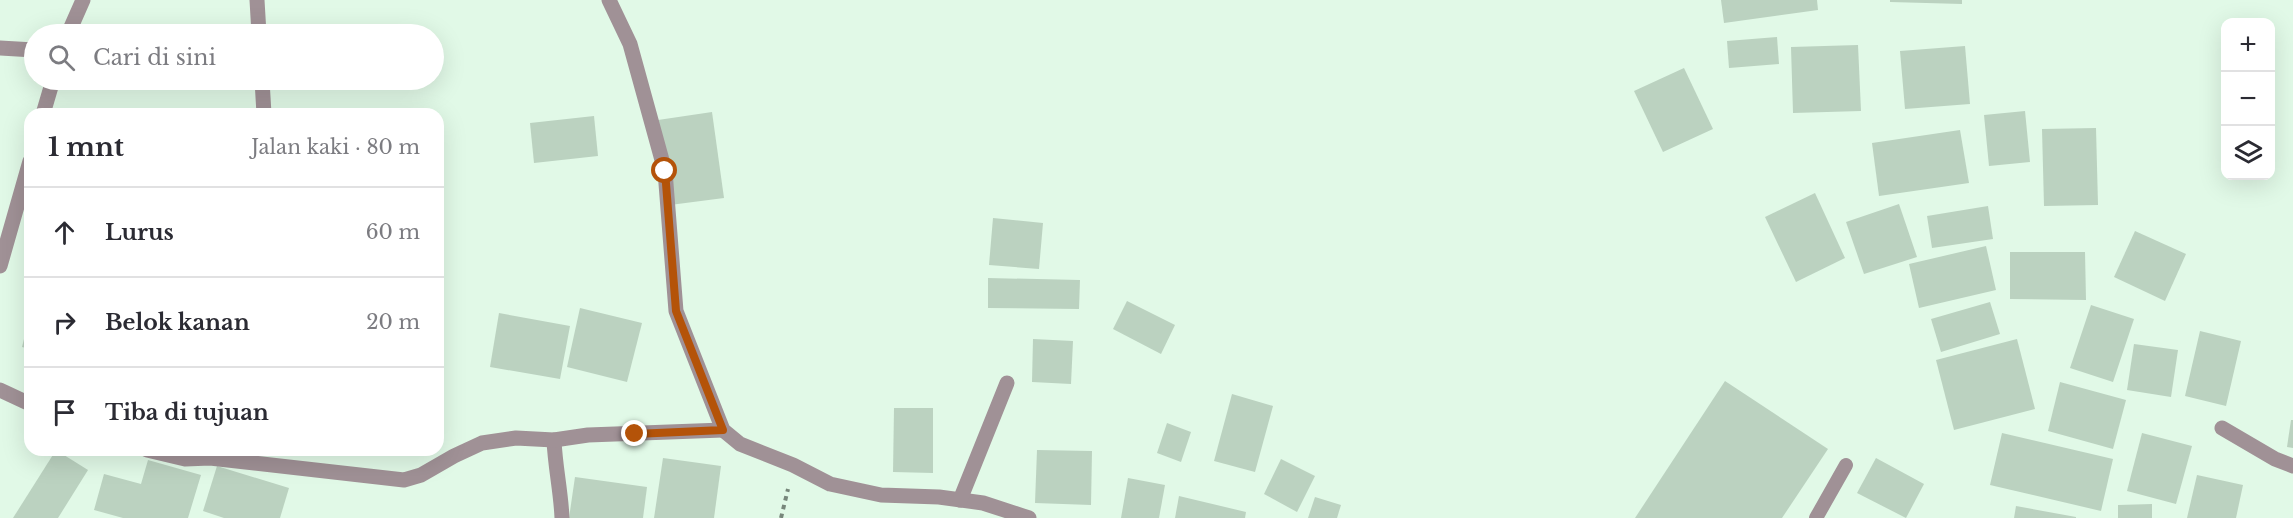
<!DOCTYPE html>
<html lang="id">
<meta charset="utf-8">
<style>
body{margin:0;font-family:"Libre Baskerville",serif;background:#f2f2f3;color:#2b2b33}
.controls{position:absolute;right:18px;top:18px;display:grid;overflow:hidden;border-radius:12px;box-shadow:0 6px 24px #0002}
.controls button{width:54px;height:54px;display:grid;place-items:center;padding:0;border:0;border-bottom:2px solid #e1e1e2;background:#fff;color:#2b2b33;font:30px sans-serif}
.stop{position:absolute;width:18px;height:18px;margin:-14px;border:4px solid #b45309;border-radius:50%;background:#fff}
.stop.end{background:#b45309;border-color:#fff;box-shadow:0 2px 6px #0008}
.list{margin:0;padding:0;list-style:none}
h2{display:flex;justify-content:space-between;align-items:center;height:78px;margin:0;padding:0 24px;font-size:26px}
h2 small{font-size:20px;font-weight:400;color:#7c7c81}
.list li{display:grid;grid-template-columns:39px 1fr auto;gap:18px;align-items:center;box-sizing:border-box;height:90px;padding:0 24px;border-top:2px solid #e1e1e2}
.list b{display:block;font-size:22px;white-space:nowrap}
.list em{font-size:20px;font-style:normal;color:#7c7c81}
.icon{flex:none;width:33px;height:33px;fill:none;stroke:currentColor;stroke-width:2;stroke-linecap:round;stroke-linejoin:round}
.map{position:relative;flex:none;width:2293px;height:518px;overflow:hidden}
.search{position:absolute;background:#fff;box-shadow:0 6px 24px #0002;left:24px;top:24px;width:420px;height:66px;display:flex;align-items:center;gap:15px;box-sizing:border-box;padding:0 21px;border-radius:33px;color:#7c7c81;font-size:22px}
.panel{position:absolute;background:#fff;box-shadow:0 6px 24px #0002;left:24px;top:108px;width:420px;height:348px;border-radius:18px}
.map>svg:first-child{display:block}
.building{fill:#bbd2c0}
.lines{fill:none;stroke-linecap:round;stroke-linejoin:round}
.path{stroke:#77877b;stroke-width:4;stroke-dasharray:4.5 4.5;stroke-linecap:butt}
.lane{stroke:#a09196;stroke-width:14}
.street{stroke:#a09196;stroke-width:15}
.route{stroke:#b45309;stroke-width:8}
</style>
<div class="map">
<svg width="2293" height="518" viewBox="0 0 2293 518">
<rect width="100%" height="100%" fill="#e1f9e7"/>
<g class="building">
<polygon points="1721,0 1817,0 1818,10 1724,23"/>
<polygon points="1890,0 1962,0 1962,4 1890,2"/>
<polygon points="1777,37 1779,64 1729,68 1727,41"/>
<polygon points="1858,45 1861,111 1793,113 1791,47"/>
<polygon points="1965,46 1970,104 1905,109 1900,51"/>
<polygon points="1684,68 1713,129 1663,152 1634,91"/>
<polygon points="2025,111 2030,162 1989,166 1984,115"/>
<polygon points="712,112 724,198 670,205 658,120"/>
<polygon points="594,116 598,156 534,163 530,123"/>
<polygon points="2096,128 2098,205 2044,206 2042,129"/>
<polygon points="1960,130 1969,183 1879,196 1872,143"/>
<polygon points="1815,193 1845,258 1796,282 1765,217"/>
<polygon points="1899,204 1917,257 1864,274 1846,222"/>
<polygon points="1988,206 1993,239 1932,248 1927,216"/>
<polygon points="993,218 1043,223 1039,269 989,265"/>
<polygon points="2135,231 2186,254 2165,301 2114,277"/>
<polygon points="1986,246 1996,290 1919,308 1909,264"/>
<polygon points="2010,252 2085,252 2086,300 2010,299"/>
<polygon points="988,278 1080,280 1079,309 988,308"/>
<polygon points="1127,301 1175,325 1161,354 1113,329"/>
<polygon points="1990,302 2000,334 1941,352 1931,319"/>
<polygon points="2091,305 2134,319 2113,382 2070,368"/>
<polygon points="580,308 642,323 627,382 567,367"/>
<polygon points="499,313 570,326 560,379 490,367"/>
<polygon points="29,319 30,319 30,349 22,347"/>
<polygon points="2200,331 2241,341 2226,406 2185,396"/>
<polygon points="1033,339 1073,341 1071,384 1032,382"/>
<polygon points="2017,339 2035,409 1954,430 1936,360"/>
<polygon points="2134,344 2178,350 2171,397 2127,390"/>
<polygon points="1725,381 1828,449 1782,518 1635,518"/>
<polygon points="2060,382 2126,400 2113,449 2048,431"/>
<polygon points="1232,394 1273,406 1255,472 1214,461"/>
<polygon points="894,408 933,408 933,473 893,472"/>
<polygon points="2291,420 2293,420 2293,448 2287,447"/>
<polygon points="1167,423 1191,432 1181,462 1157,453"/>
<polygon points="2002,433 2113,459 2101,511 1990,485"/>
<polygon points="2142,433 2192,446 2176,504 2127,491"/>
<polygon points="56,450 88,470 58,518 13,518"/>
<polygon points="1037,450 1092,451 1091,505 1035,503"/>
<polygon points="663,458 721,466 714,518 654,518"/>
<polygon points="1876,458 1924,484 1906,518 1857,493"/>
<polygon points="1281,459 1315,476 1297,512 1264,494"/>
<polygon points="148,460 201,475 188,518 123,518 94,510 104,474 141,484"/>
<polygon points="217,466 289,488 280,518 224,518 203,511"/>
<polygon points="2197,475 2243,485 2236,518 2187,518"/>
<polygon points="575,477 647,487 643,518 569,518"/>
<polygon points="1128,478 1165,485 1159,518 1121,518"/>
<polygon points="1179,496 1246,512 1245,518 1175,518"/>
<polygon points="1315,497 1341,505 1337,518 1308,518"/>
<polygon points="2152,504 2152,518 2118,518 2118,505"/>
<polygon points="2016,506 2076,517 2076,518 2014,518"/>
</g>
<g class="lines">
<polyline class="path" points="781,518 788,489"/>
<polyline class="lane" points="1816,518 1846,465"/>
<g class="street">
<polyline points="257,0 259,34"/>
<polyline points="609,0 630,44 665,171 676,311 723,430 740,444 793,465 830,484 881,495 939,497 983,503 1029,518"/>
<polyline points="68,34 83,0"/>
<polyline points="0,48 34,50"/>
<polyline points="262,80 264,114"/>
<polyline points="43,114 53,80"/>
<polyline points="0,266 30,161"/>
<polyline points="0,390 30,404"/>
<polyline points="2222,428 2275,459 2293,466"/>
<path d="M554 440C555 466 561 492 562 518"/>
<polyline points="147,450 185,459 210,458 404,480 421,475 454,456 482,443 516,438 554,440 588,435 723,430"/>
<polyline points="960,500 1007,383"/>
</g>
</g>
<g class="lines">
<polyline class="route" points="635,434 723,430 676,311 665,171"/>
</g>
</svg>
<div class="controls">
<button>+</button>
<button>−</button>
<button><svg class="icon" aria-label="layers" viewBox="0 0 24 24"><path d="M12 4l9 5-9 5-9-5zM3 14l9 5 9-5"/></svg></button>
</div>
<div class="stop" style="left:665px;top:171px"></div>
<div class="stop end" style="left:635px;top:434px"></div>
<div class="search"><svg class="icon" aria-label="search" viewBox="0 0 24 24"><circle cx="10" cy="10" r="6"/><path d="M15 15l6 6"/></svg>Cari di sini</div>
<section class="panel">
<h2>1 mnt<small>Jalan kaki · 80 m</small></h2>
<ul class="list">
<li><svg class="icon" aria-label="ahead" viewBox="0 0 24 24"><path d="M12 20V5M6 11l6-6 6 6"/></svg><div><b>Lurus</b></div><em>60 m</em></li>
<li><svg class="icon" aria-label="right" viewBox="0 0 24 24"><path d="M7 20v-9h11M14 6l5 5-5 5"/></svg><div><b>Belok kanan</b></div><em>20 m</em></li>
<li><svg class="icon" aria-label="arrive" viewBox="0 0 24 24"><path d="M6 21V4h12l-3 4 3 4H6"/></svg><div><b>Tiba di tujuan</b></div></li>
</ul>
</section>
</div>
